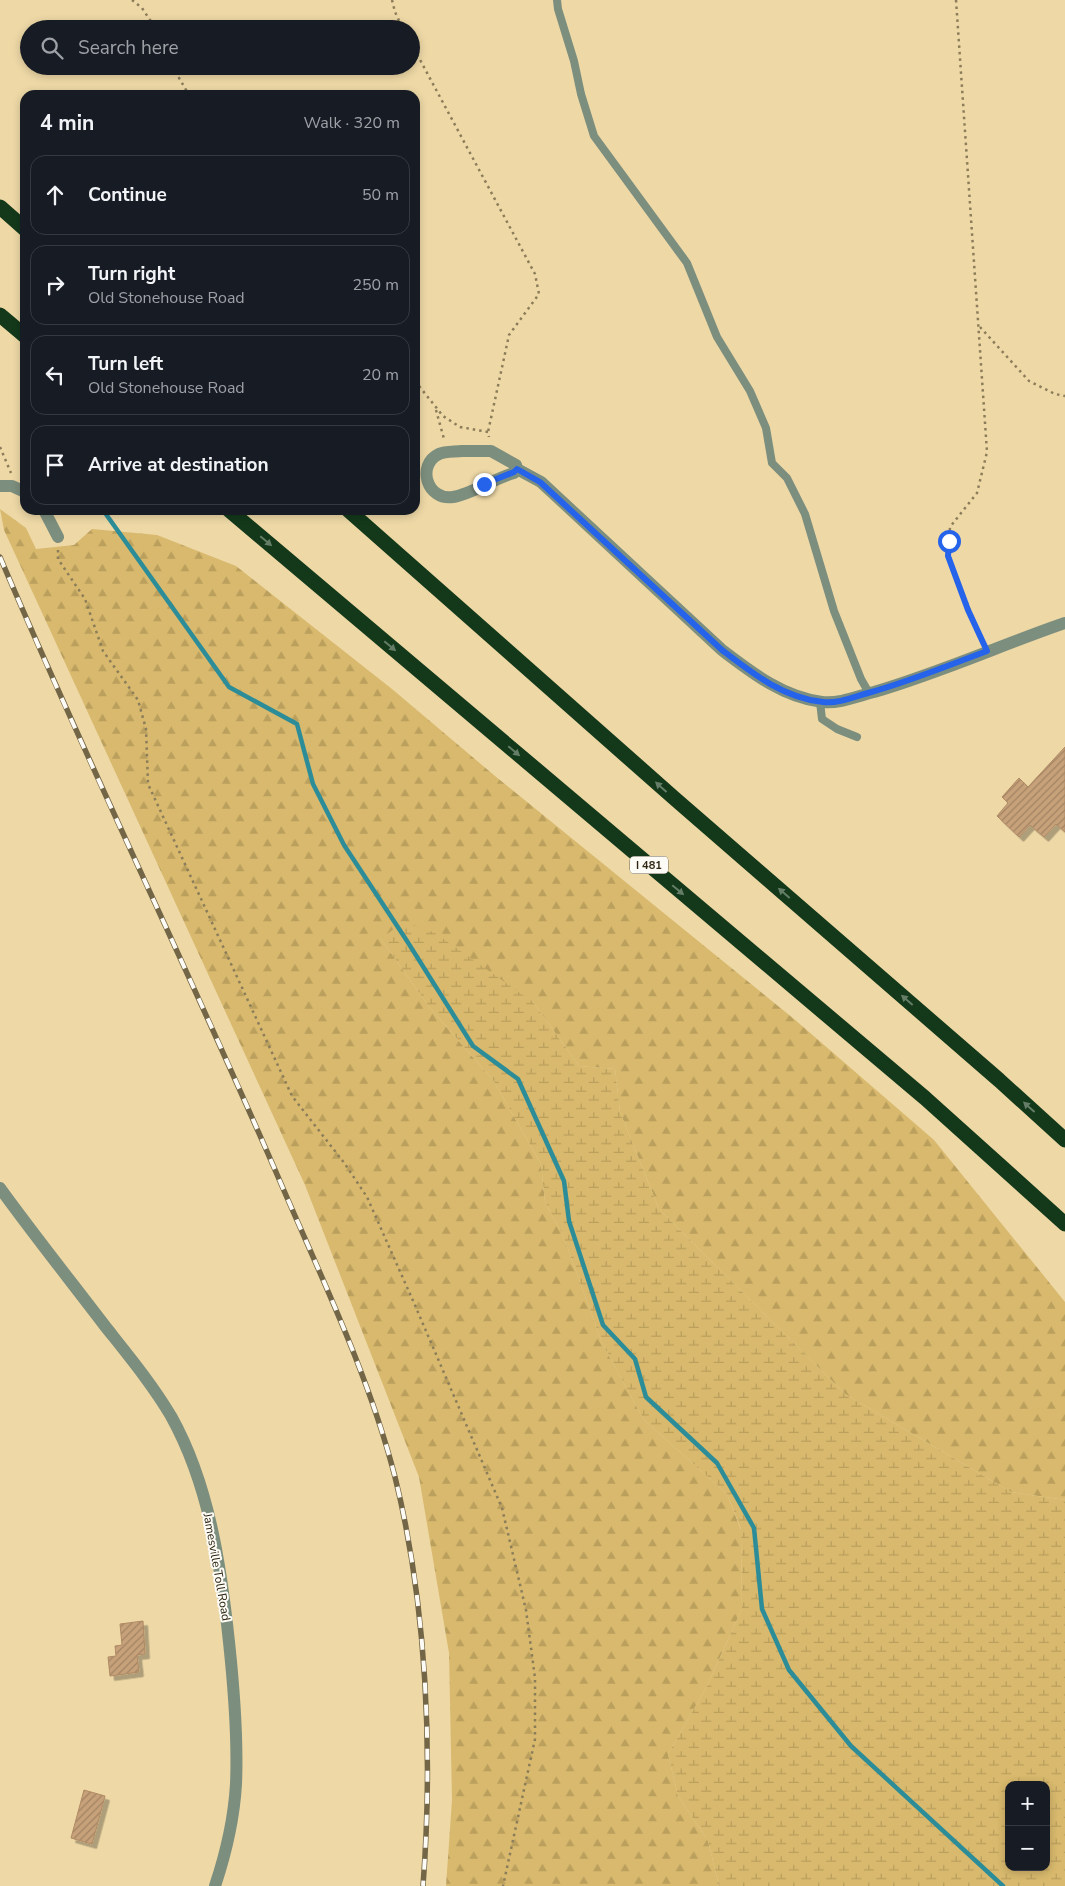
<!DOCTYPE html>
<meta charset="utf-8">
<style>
body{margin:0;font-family:"Nunito Sans",sans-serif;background:#20242c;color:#f1f3f6}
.controls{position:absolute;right:15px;bottom:15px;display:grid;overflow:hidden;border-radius:10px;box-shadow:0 2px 8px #0003}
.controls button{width:45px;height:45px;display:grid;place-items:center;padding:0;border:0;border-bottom:1px solid #363941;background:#171b24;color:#f1f3f6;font:25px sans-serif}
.stop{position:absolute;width:15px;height:15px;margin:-11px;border:4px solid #2563eb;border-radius:50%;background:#fff}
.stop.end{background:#2563eb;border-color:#fff;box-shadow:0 1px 5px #0008}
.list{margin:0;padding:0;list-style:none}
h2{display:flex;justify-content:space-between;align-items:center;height:65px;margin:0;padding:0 20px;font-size:21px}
h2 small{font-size:16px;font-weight:400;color:#9ea1a6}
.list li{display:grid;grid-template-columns:32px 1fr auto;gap:15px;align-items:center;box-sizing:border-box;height:80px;margin:0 10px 10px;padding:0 10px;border:1px solid #363941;border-radius:15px}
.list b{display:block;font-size:19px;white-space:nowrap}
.list p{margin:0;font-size:16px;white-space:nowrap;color:#9ea1a6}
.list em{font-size:16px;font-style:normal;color:#9ea1a6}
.icon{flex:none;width:28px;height:28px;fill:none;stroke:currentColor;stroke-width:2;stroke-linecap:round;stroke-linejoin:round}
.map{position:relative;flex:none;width:1065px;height:1886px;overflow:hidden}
.search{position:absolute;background:#171b24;box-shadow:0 2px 8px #0003;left:20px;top:20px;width:400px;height:55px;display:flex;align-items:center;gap:12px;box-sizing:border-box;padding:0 18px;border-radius:28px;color:#9ea1a6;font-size:19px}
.panel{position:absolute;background:#171b24;box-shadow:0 2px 8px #0003;left:20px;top:90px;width:400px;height:425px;border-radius:15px}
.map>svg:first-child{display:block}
.forest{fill:url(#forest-firs)}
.wetland{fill:url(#wetland-marsh);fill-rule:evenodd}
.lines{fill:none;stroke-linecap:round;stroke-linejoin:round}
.stream{stroke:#2c8d99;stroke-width:4.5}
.building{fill:url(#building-hatch);stroke:#af8a64;filter:url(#shadow)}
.path{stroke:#8c7d5a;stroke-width:2.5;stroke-dasharray:2.5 4;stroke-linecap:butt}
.service{stroke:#7c8e7e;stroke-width:8}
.minor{stroke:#7c8e7e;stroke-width:12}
.tertiary{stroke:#7c8e7e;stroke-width:12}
.motorway{stroke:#13391a;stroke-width:15}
.rail-casing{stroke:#736647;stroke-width:5.5}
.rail{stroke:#fdfbf6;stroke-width:4;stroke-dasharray:11;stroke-linecap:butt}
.oneway{fill:#657d67}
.route{stroke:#2563eb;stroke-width:6}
.labels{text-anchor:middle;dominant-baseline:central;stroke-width:4;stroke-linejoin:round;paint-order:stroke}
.shield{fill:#fdfbf6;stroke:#6b6556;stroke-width:1}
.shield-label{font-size:11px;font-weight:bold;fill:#2d2511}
.street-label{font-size:12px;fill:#2d2511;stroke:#fdfbf6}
</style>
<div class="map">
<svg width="1065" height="1886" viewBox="0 0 1065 1886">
<defs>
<pattern id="forest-firs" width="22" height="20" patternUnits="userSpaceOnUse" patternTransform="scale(1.25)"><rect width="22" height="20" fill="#d8b96d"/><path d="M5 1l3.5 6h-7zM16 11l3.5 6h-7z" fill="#ba9f5d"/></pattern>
<pattern id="wetland-marsh" width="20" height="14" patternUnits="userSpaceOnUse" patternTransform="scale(1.25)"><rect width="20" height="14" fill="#d8b96d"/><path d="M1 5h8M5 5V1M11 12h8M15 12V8" fill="none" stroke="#ba9f5d"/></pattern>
<pattern id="building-hatch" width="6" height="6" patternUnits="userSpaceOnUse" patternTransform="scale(1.25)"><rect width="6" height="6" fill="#c7a17a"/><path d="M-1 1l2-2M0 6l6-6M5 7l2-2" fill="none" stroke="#a28363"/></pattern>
<filter id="shadow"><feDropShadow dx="4.5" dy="4.5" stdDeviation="0" flood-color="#0004"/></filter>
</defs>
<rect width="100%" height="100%" fill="#eed8a6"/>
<polygon class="forest" points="0,509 26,528 36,549 74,545 92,529 157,535 236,566 392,689 495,776 794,1019 934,1140 1065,1302 1065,1500 1011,1492 845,1394 659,1209 620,1112 615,1069 579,1066 533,1002 381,939 430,1008 493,1080 541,1164 545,1202 564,1238 602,1343 644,1420 727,1494 741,1530 742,1609 706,1688 668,1754 678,1796 708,1841 719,1886 446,1886 452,1800 449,1653 419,1477 305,1185 4,530"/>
<path class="wetland" d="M404 921 435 933 533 1002 579 1066 615 1069 620 1112 659 1209 845 1394 1011 1492 1065 1500V1886H719L708 1841 678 1796 668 1754 706 1688 742 1609 741 1529 727 1494 644 1420 602 1343 564 1238 545 1202 541 1164 493 1080 430 1008 381 939ZM1009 1785H1046V1867H1009Z"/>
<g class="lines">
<polyline class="stream" points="103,510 229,687 297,724 313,784 344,845 407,941 473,1046 518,1079 564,1181 569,1221 603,1325 635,1359 646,1397 717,1463 754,1528 762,1609 789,1670 851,1746 1003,1886"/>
</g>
<g class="building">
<polygon points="1065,747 1065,832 1056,824 1044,837 1030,825 1019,837 997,816 1008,803 1002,797 1019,778 1028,787"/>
<polygon points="143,1621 145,1654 137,1655 139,1672 110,1676 108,1657 116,1656 115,1646 122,1645 120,1624"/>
<polygon points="84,1790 105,1796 92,1844 71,1838"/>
</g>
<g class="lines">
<g class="path">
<polyline points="132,0 142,8 156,29"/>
<polyline points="392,0 395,12 403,29"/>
<polyline points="956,0 987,452 977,493 950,527 948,556 982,640"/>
<polyline points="411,43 535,274 539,294 509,335 488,432"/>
<polyline points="172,66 189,95"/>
<polyline points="980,327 1029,381 1055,394 1065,396"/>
<polyline points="415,381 443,416 460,427 488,432 489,437"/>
<polyline points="436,410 444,439"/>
<polyline points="0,447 11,473"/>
<polyline points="58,550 58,559 85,599 103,651 138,700 146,729 148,784 292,1096 345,1164 367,1197 414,1303 502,1508 526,1610 535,1678 535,1739 503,1886"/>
</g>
<g class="service">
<polyline points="557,0 558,9 574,61 581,94 594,136 687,263 717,337 750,391 766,428 772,463 787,478 805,514 834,611 861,679 869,693"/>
<polyline points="820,702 822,719 837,729 857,737"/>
</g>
<g class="minor">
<path d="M462 451H491L516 465 517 469 514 473C495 478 472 494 453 497 427 501 416 465 439 454 445 451 455 452 462 451Z"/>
<path d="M517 469 541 482 722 650C752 673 783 697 822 702 839 704 858 696 874 692 939 673 1001 645 1065 623"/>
<polyline points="0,486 12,486 25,492"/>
<polyline points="44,510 58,537"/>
</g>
<path class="tertiary" d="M0 1188C34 1235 70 1280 105 1326 128 1355 152 1384 171 1416 209 1484 221 1566 229 1642 234 1689 238 1737 236 1784 234 1819 226 1853 215 1886"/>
<g class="motorway">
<polyline points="0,207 25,229"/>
<polyline points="0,315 25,336"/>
<polyline points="229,510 925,1098 1065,1224"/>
<polyline points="348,510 674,798 999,1080 1065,1140"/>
</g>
<g class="rail-casing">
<path id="rail" d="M0 557C90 769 191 975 282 1186 323 1281 369 1376 395 1477 427 1606 433 1754 423 1886"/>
</g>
<use href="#rail" class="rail"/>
</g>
<defs><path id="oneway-solid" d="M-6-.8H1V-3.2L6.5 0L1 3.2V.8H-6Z" transform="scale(1.25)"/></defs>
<g class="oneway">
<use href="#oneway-solid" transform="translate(266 541) rotate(40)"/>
<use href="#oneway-solid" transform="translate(390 646) rotate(40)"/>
<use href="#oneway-solid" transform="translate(514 751) rotate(40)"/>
<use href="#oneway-solid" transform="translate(661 787) rotate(-138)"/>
<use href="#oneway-solid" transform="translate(678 890) rotate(40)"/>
<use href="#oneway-solid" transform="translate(784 893) rotate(-139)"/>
<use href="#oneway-solid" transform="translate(907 1000) rotate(-139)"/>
<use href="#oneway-solid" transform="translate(1029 1107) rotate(-138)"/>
</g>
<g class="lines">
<path class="route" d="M484 484 514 472 517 469 540 482 722 650C752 673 783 698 823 702 837 704 854 697 868 693 908 682 947 666 987 651L968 610 948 556 949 541"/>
</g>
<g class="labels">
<rect class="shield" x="630" y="856.5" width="38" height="17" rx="4"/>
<g class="shield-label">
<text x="649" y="865">I 481</text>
</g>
<g class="street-label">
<text transform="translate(217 1567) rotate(80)">Jamesville Toll Road</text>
</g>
</g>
</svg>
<div class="controls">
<button>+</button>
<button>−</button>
</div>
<div class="stop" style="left:949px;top:541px"></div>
<div class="stop end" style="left:484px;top:484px"></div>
<div class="search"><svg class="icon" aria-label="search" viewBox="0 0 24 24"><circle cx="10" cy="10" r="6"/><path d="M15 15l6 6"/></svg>Search here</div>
<section class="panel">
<h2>4 min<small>Walk · 320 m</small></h2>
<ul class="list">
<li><svg class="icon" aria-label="ahead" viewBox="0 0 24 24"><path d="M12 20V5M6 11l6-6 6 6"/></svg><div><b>Continue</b></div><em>50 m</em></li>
<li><svg class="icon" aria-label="right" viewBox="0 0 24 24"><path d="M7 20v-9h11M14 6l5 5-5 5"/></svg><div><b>Turn right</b><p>Old Stonehouse Road</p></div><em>250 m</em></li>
<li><svg class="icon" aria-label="left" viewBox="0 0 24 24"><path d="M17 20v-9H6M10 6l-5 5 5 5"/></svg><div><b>Turn left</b><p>Old Stonehouse Road</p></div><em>20 m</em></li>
<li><svg class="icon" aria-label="arrive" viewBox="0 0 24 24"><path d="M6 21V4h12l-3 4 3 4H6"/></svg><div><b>Arrive at destination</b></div></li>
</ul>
</section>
</div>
